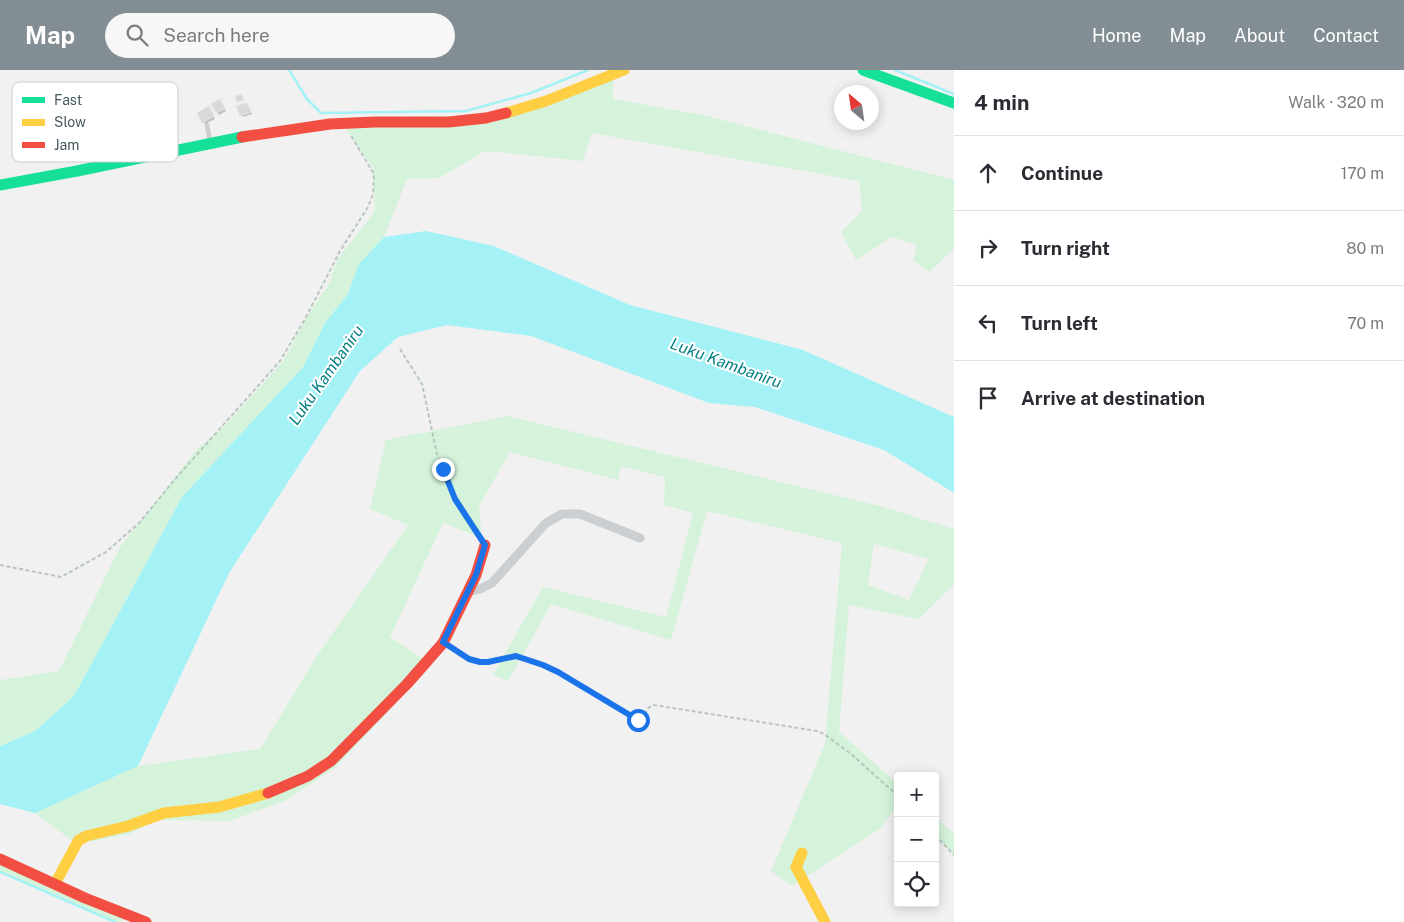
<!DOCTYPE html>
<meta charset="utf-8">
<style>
body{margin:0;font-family:"Public Sans",sans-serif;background:#f7f7f7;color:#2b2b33}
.controls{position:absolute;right:15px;bottom:15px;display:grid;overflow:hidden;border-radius:5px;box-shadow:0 2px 12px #0003}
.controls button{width:45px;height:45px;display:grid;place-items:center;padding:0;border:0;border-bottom:1px solid #e1e1e2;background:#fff;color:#2b2b33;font:25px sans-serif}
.compass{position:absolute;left:834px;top:15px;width:45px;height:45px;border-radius:50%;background:#fff;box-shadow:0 2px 12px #0003;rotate:331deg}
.stop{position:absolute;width:15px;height:15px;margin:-11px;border:4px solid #1a73e8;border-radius:50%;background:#fff}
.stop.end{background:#1a73e8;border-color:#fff;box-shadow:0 1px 5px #0008}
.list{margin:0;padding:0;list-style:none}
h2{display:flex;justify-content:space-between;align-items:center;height:65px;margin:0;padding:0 20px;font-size:21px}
h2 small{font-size:16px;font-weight:400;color:#7c7c81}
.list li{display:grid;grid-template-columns:32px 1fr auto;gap:15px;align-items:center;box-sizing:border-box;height:75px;padding:0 20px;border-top:1px solid #e1e1e2}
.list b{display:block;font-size:19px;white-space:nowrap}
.list em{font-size:16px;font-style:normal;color:#7c7c81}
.icon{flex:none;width:28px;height:28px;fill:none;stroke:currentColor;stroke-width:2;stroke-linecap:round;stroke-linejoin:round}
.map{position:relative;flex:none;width:954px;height:852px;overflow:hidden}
header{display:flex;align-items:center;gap:30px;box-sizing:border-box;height:70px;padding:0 25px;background:#828e93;color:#fff}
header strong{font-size:24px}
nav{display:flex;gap:28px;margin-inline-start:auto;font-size:18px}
.search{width:350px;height:45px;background:#f7f7f7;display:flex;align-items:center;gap:12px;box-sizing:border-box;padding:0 18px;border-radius:28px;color:#7c7c81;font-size:19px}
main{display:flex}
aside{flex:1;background:#fff}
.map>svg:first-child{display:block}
.green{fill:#d4f3da;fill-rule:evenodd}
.water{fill:#a4f2f5}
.shadow{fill:#0003}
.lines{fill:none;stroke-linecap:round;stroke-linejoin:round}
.stream{stroke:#a4f2f5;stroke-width:2.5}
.building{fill:#d8d9da;stroke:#e3e3e4}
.path{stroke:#b8c6c0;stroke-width:2;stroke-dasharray:4 2.5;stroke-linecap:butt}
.lane{stroke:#cbcfd1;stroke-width:4.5}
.street{stroke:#cbcfd1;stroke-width:9}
.fast{stroke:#16e098;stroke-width:11}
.slow{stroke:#ffcf43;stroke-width:11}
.jam{stroke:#f24e42;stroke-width:11}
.route{stroke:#1a73e8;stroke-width:6}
.labels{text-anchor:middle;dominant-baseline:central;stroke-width:4;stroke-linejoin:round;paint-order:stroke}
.water-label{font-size:16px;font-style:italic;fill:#058187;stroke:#fff}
.key{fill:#fff;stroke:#c8cdd0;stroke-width:1}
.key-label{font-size:14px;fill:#465861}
</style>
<header>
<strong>Map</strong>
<div class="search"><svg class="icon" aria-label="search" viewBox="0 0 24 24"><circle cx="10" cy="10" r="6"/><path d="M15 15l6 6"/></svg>Search here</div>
<nav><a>Home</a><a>Map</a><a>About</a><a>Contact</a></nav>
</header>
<main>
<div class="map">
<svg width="954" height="852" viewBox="0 0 954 852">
<rect width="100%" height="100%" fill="#f2f1f1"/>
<g class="green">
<polygon points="613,0 613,29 703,45 954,110 954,179 929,202 913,190 917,175 892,167 856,190 841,162 862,141 859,111 592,63 583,91 485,81 439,108 407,109 384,167 359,194 348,224 325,253 303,297 182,427 74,626 35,661 0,676 0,610 59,601 120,477 198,378 225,356 284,290 305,250 329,214 337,190 375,141 373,98 339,49 461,49 537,30"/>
<path d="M508 346 880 436 954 459V515L918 549 849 535 839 662 898 714V734L881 758 792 816 771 801 825 674 842 473 707 441 671 570 551 534 508 611 493 605 543 517 666 547 693 443 664 435 665 407 621 396 618 410 510 382 479 436 482 468 443 453 390 567 430 593 411 617 336 697 287 730 229 751 157 750 129 764 77 774 35 743 138 696 260 679 317 586 408 455 370 439 386 370ZM874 474 929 489 909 530 868 515Z"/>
<polygon points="935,747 954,764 954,785 935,764"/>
<polygon points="0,787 129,845 120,852 115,852 0,802"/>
</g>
<polygon class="water" points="426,161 494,176 630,235 803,280 954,347 954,423 884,380 755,337 709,333 531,266 447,255 398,267 360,301 229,503 138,696 35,743 0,734 0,676 35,661 74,626 182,427 303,297 325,253 348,224 359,194 384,167"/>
<g class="shadow">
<polygon points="222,33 226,41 219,45 213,34"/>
<polygon points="247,34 252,44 243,47 241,45"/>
<polygon points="210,40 215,49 205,54 203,52"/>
</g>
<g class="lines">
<g class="stream">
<polyline points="289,0 307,29 321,43 466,41 531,23 588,0"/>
<polyline points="895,0 954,24"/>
<polyline points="0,802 115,852"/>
</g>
</g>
<g class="building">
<polygon points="242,24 244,30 237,32 235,26"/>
<polygon points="220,29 225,39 216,43 211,34"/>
<polygon points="247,33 251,42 240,46 236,36"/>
<polygon points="209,36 214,46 202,53 197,43"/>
</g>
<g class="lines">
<g class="path">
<polyline points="400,279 422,314 437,384 455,429 480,466"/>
<polyline points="0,495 61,507 106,482 139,453 177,407 280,291 305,249 340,181 368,137 373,124 374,104 350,64"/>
<path d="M453 579C473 591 480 594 503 589 510 587 516 585 522 587 558 596 604 630 636 650L642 649 648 638 654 635 817 661 824 664 850 683 898 726"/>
<polyline points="935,765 954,785"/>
</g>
<polyline class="lane" points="207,55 210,71"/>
<polyline class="street" points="468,522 480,519 492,513 546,453 562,444 580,444 640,468"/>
<g class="fast">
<polyline points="863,0 954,33"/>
<polyline points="0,115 77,101 242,67"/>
</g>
<g class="slow">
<polyline points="506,43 546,31 624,0"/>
<polyline points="802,783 796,797 825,852"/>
<polyline points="55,814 78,771 86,766 128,756 164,743 219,737 268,723"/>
</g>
<g class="jam">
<polyline points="242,67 330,54 375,52 449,52 486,48 506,43"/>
<polyline points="268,723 308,706 331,691 407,614 443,573 476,505 485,475"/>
<polyline points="0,789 85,828 146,852"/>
</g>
</g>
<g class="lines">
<polyline class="route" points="443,399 455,429 485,475 476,505 443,572 469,589 480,592 488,592 516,586 543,595 558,602 638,650"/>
</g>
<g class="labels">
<g class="water-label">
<text transform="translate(726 293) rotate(20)">Luku Kambaniru</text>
<text transform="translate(326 305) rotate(-55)">Luku Kambaniru</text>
</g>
</g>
<rect x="12" y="12" width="166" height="80" rx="8" class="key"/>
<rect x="22" y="27" width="23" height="6" fill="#16e098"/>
<rect x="22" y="49" width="23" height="7" fill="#ffcf43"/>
<rect x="22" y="72" width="23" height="6" fill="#f24e42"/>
<g class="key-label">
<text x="54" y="35">Fast</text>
<text x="54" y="57">Slow</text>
<text x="54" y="80">Jam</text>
</g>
</svg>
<div class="controls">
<button>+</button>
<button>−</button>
<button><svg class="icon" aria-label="locate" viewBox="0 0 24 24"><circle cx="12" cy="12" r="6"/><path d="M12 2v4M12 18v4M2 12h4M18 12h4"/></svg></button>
</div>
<svg class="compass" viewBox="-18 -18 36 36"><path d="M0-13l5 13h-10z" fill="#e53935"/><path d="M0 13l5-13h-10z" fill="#7c7c81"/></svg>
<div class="stop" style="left:638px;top:650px"></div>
<div class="stop end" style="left:443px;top:399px"></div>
</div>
<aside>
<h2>4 min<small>Walk · 320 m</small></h2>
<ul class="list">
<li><svg class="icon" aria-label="ahead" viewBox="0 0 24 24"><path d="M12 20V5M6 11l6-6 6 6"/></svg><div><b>Continue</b></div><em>170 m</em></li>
<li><svg class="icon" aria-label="right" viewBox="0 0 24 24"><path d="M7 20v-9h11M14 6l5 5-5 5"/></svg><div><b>Turn right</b></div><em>80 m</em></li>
<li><svg class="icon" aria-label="left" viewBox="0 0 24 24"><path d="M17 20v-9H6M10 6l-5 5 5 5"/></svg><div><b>Turn left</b></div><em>70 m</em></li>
<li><svg class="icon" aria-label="arrive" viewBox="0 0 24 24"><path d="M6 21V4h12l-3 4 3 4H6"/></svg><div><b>Arrive at destination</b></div></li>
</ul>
</aside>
</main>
